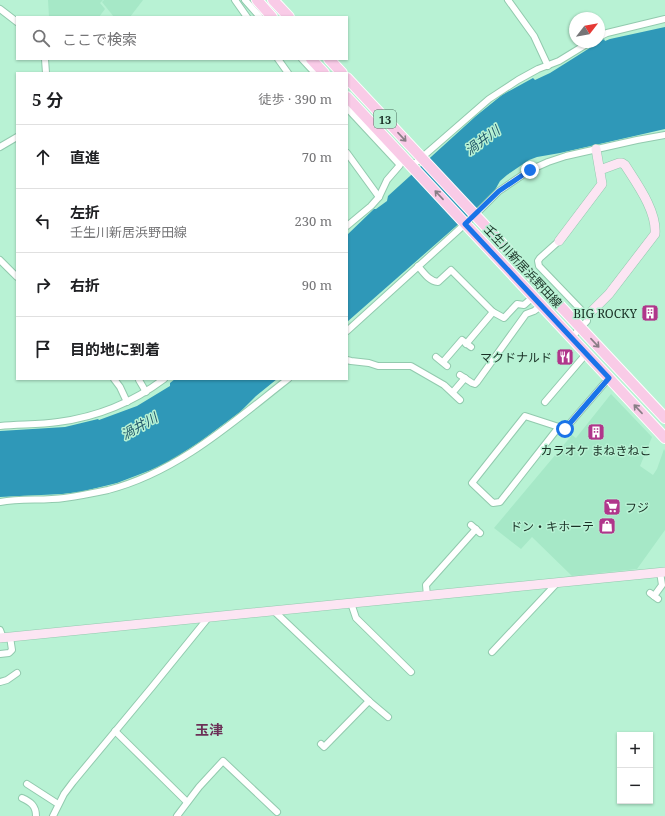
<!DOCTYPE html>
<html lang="ja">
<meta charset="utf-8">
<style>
body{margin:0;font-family:"Noto Serif","Noto Sans JP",serif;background:#f2f2f2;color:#202124}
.controls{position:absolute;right:12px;bottom:12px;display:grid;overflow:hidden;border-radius:0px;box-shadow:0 1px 3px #0004}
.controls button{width:36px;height:36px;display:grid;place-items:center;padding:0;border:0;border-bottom:1px solid #e0e0e0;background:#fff;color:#202124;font:20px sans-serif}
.compass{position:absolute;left:569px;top:12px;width:36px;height:36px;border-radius:50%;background:#fff;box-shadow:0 1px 3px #0004;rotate:59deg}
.stop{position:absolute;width:12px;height:12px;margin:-9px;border:3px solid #1a73e8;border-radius:50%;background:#fff}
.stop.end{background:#1a73e8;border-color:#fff;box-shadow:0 1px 4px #0008}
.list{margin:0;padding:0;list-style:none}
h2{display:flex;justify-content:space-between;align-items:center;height:52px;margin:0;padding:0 16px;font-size:17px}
h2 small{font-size:13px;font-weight:400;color:#757577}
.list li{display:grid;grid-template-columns:26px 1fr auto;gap:12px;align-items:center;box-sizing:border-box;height:64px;padding:0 16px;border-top:1px solid #e0e0e0}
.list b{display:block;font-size:15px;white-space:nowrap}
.list p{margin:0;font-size:13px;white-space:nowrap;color:#757577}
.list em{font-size:13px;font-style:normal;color:#757577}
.icon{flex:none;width:22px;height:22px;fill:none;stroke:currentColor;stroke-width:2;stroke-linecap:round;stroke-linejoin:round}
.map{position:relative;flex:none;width:665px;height:816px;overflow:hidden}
.search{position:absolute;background:#fff;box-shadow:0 1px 3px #0004;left:16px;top:16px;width:332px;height:44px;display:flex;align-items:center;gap:10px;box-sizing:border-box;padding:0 14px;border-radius:0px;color:#757577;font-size:15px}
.panel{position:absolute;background:#fff;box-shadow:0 1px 3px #0004;left:16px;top:72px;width:332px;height:308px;border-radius:0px}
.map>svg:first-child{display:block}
.built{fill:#a6e8c7}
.water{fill:#2f98b8}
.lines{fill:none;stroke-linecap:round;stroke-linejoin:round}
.street-casing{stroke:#92caae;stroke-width:8}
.secondary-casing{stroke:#92caae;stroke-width:10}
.primary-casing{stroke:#fff;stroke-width:12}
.street{stroke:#fff;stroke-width:6}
.secondary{stroke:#fce5f3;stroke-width:9}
.primary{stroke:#f9cbe7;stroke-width:10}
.oneway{stroke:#897e86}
.route{stroke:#1a73e8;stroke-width:5}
.labels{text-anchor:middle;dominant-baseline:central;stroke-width:3;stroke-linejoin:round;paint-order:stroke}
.shield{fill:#b8f2d4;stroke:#496a5a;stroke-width:1}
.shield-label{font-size:11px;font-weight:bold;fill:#193025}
.street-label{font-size:12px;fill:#193025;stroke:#b8f2d4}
.poi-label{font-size:12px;fill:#193025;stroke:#b8f2d4;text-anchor:end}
.water-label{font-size:13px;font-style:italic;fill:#245b6d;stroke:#b8f2d4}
.quarter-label{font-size:14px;font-weight:bold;fill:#6c3057;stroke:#b8f2d4}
</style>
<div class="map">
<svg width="665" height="816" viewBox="0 0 665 816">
<rect width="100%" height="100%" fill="#b8f2d4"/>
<g class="built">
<polygon points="48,0 103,0 100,3 105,9 99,17 49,17"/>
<polygon points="104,0 143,0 130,17 114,17 102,2"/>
<polygon points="611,394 652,437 640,466 653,475 657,469 664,449 665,451 665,530 637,569 572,576 532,537 521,549 494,528 572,435 576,438"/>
</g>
<g class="water">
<polygon points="665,27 665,129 560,153 537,157 529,160 507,175 500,181 495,190 479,206 347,322 347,235 374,209 376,209 387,201 388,196 476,116 502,95 533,78 535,80 550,73 604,39 605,41 610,39"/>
<polygon points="175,379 277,379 256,396 240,412 201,441 169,462 151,470 117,483 80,492 62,494 0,497 0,431 65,427 98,419 99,420 137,406 170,386 170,383"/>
</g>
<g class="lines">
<g class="street-casing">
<g id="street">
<polyline points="235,0 247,17"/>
<polyline points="245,0 260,17"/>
<polyline points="508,0 534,36 548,66"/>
<polyline points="0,9 17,22"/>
<polyline points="599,37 607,33 665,19"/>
<polyline points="45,59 46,73"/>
<polyline points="278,59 288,73"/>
<polyline points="302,59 315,73"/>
<polyline points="347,108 400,165 387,180 379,197 371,206 347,226"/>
<polyline points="0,147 17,137"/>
<polyline points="347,153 379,197"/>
<polyline points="412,166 489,99 518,80 538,69 559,61 590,42"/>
<polyline points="559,241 540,258 538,261 539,266 587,316 587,321 571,338"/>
<polyline points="0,260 17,277"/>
<path d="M418 266C424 273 429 281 438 282L451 270 493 312 504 318 517 304 524 305 533 297"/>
<polyline points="347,331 475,215 499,191 530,170 548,162 566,156 637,140 665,135"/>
<polyline points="466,344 493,312"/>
<polyline points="436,357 447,366"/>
<polyline points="347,360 351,361 369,363 378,366 411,366 444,385 460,400"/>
<polyline points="443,362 462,340 471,347"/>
<polyline points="460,375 472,383 475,384 477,382 526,314 534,311 541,306"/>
<polyline points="114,379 120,387 127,402"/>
<polyline points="139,380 146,392"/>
<polyline points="453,392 465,378"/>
<polyline points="545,402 586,354"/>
<path d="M0 426C19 424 39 425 58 422 97 417 132 403 164 379"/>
<polyline points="558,428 500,502 493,503 472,483 525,416 565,429 609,378"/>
<path d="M0 502C21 498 43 501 64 498 78 496 94 493 108 490 178 472 233 422 288 379"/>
<polyline points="471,525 480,533"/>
<polyline points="650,593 658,599"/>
<polyline points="427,596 426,585 476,529"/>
<polyline points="654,596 662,585 660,572"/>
<polyline points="351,603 356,618 411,672"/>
<polyline points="274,611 369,701 388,717"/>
<polyline points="0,630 3,638"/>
<polyline points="492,652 557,583"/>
<polyline points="0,654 9,653 12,650 10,637"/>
<polyline points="0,682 7,680 17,673"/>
<polyline points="115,731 187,802"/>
<polyline points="321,744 324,747 369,701"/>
<polyline points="27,784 58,804"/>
<path d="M22 798C31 802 36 806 36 816"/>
<polyline points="53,816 64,794 73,782 152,687 208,618"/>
<polyline points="177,816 199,787 223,761 277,812"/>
</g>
</g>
<g class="secondary-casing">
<g id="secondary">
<polyline points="559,241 602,184 596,149"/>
<path d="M587 316 609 294 655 234C657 211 637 184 625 165L622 163H619L600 170"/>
<polyline points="0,638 665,572"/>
</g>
</g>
<g class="primary-casing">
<g id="primary">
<polyline points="257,0 272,17"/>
<polyline points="273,0 289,17"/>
<polyline points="311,59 324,73"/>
<polyline points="329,59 342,73"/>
<polyline points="347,78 665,418"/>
<polyline points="347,97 665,438"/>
</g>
</g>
<use href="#street" class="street"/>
<use href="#secondary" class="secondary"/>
<use href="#primary" class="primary"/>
</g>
<defs><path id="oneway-shaft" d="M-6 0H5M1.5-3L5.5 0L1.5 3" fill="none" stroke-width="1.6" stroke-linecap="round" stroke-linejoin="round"/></defs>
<g class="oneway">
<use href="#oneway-shaft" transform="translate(402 137) rotate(47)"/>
<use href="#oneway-shaft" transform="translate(439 195) rotate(-133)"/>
<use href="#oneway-shaft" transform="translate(595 343) rotate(47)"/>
<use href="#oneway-shaft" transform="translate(638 409) rotate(-133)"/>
</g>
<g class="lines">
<polyline class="route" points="530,170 499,191 465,224 609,378 565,429"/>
</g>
<defs>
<g id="building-square" transform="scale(0.9)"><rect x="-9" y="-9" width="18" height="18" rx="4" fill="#b0368b" stroke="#b8f2d4"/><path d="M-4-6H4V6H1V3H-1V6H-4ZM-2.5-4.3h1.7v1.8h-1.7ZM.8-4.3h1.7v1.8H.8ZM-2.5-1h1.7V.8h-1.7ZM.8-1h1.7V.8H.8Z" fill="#fff"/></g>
<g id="restaurant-square" transform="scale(0.9)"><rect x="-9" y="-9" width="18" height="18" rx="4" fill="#b0368b" stroke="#b8f2d4"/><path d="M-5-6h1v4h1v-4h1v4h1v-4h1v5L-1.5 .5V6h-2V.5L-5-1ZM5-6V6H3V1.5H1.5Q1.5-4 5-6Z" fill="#fff"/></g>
<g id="supermarket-square" transform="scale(0.9)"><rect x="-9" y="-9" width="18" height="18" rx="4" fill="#b0368b" stroke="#b8f2d4"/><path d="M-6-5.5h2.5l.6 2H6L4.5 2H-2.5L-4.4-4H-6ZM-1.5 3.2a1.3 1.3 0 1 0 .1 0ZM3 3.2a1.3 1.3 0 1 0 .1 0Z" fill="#fff"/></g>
<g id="shop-square" transform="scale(0.9)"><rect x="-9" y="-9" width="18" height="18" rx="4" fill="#b0368b" stroke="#b8f2d4"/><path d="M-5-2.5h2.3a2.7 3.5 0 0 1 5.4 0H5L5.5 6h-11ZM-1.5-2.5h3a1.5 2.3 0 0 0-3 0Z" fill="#fff"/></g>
</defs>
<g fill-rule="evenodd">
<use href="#building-square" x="650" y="313"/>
<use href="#restaurant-square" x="565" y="357"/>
<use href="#building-square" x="596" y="432"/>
<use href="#supermarket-square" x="612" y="507"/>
<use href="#shop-square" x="607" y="526"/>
</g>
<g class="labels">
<rect class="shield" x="374" y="110" width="22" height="18" rx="3"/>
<g class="shield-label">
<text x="385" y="119">13</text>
</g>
<g class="street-label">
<text transform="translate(523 266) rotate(47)">壬生川新居浜野田線</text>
</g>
<g class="poi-label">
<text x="637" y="313">BIG ROCKY</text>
<text x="552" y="357">マクドナルド</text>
<text x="596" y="450" text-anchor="middle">カラオケ まねきねこ</text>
<text x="625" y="507" text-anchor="start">フジ</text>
<text x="594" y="526">ドン・キホーテ</text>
</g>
<g class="water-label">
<text transform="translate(482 140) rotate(-36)">渦井川</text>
<text transform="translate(139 426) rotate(-30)">渦井川</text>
</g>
<g class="quarter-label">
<text x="209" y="729">玉津</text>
</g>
</g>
</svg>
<div class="controls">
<button>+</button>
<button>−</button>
</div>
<svg class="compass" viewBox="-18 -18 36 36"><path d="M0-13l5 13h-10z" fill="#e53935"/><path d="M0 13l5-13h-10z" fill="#757577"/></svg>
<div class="stop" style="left:565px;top:429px"></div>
<div class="stop end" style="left:530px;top:170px"></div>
<div class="search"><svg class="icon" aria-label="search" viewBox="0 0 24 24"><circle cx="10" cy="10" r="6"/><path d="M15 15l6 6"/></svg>ここで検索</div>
<section class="panel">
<h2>5 分<small>徒歩 · 390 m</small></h2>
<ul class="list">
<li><svg class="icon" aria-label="ahead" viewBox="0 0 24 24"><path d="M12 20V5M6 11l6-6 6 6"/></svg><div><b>直進</b></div><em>70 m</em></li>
<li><svg class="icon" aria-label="left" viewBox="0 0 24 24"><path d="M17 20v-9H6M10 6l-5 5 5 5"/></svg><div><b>左折</b><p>壬生川新居浜野田線</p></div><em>230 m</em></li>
<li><svg class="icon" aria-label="right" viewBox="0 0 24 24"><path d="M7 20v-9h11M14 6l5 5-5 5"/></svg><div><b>右折</b></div><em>90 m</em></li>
<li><svg class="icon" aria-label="arrive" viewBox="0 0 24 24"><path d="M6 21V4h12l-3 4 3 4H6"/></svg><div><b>目的地に到着</b></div></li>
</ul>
</section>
</div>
